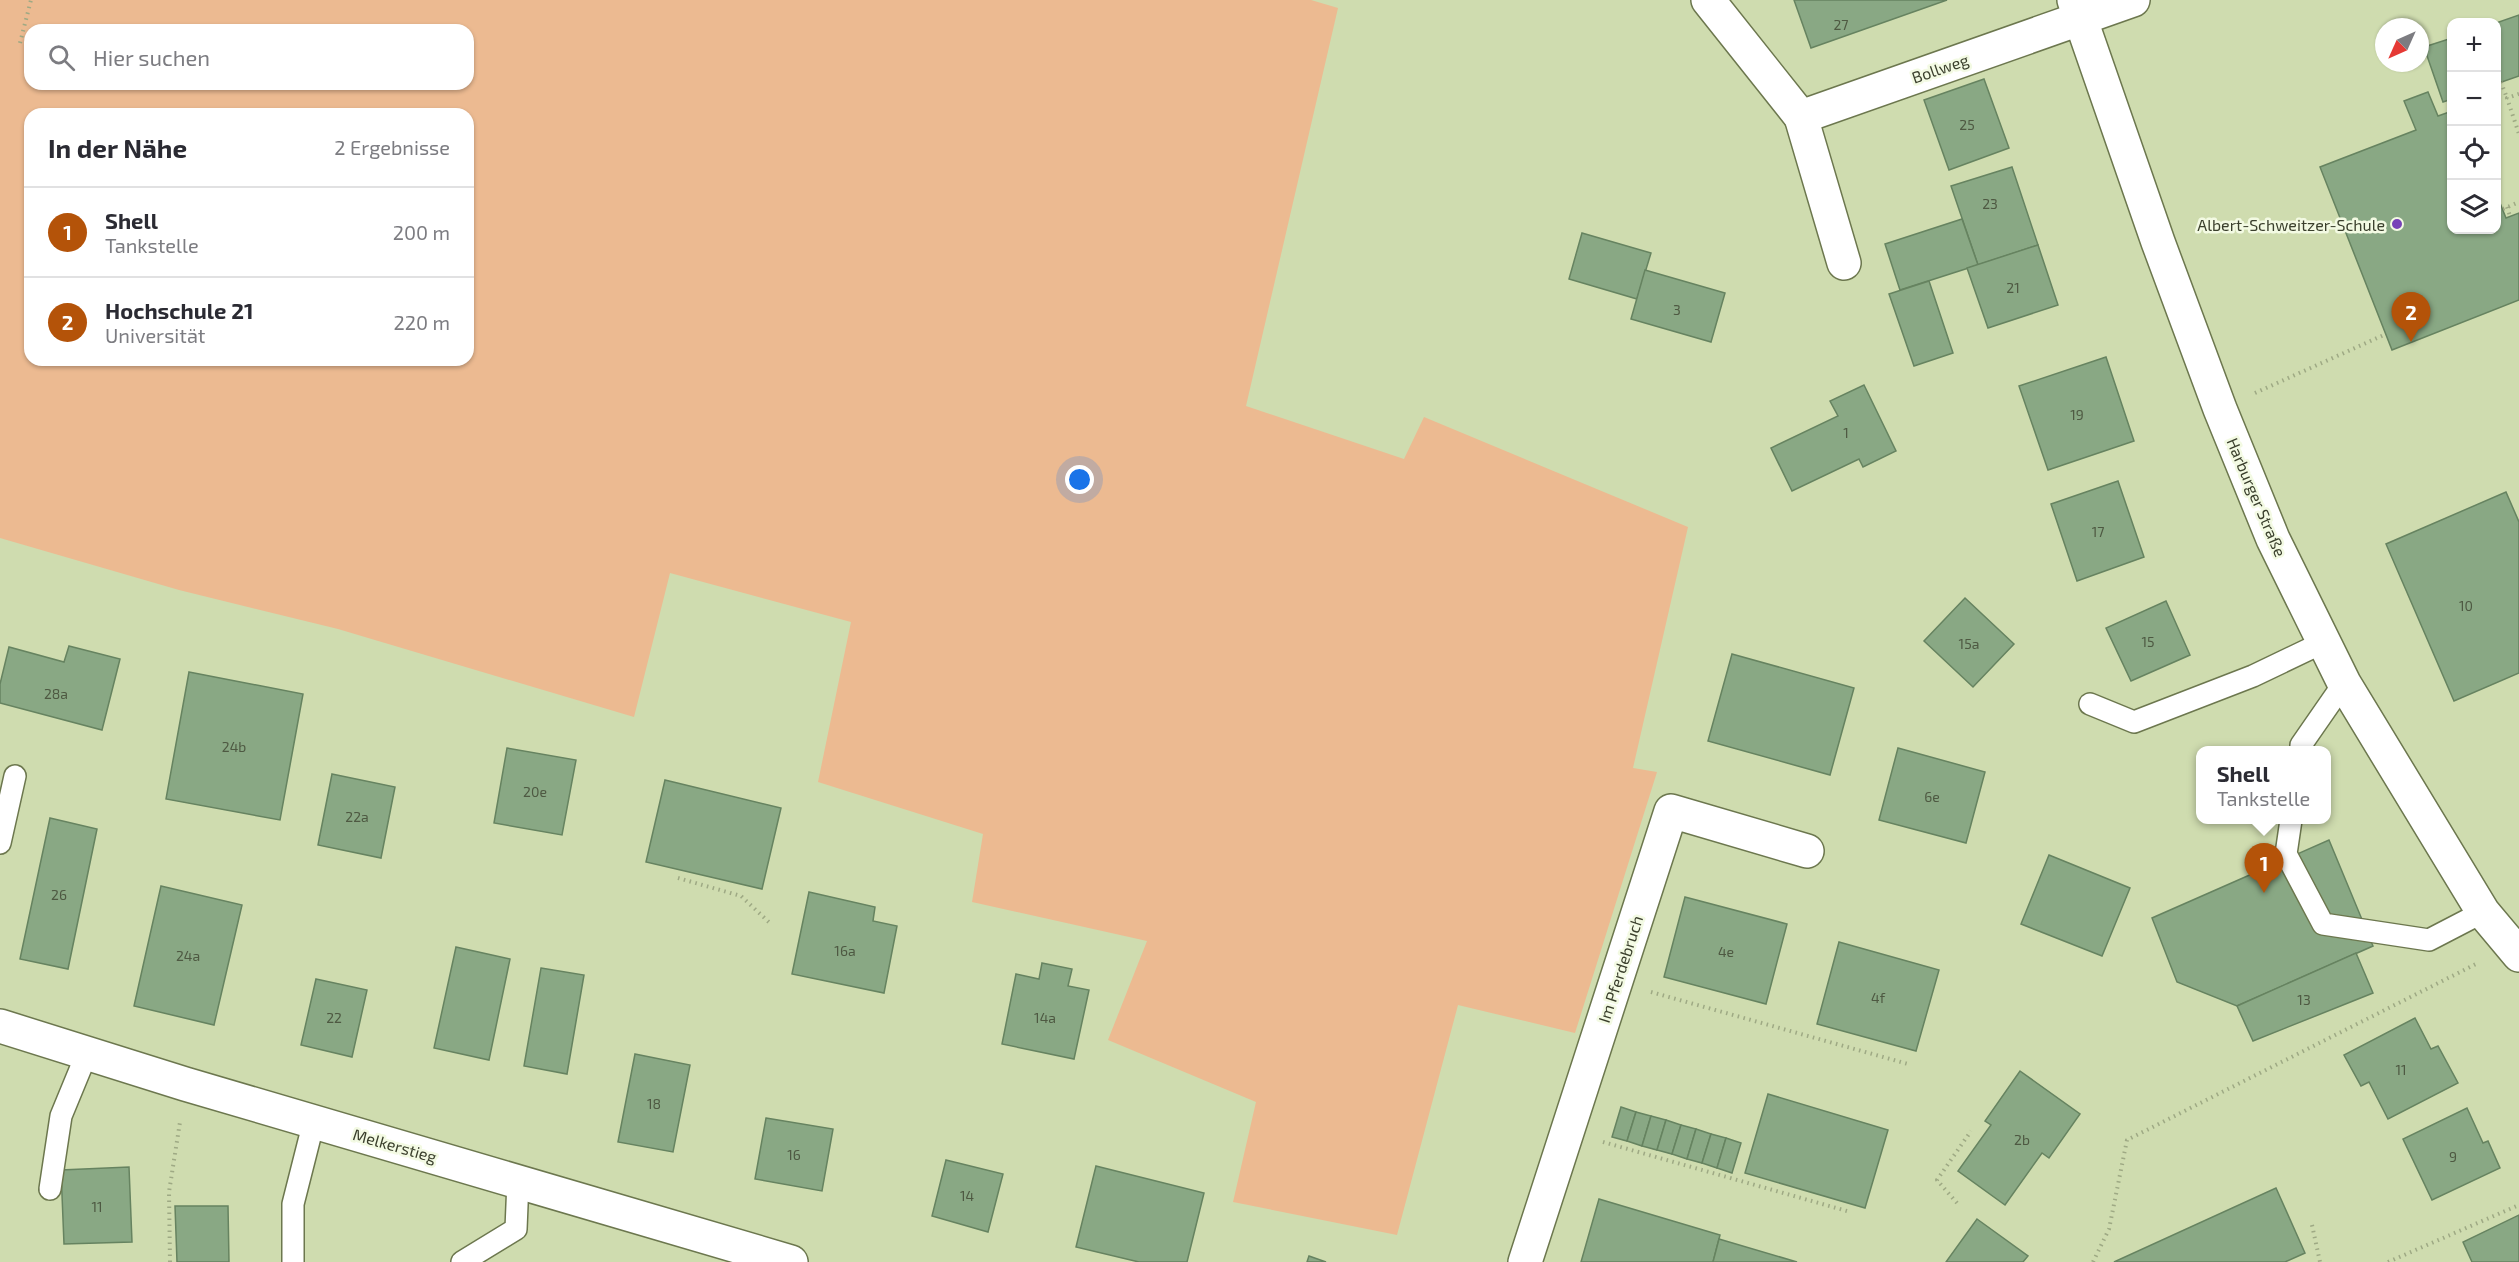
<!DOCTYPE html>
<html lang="de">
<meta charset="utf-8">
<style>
body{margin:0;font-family:"Exo 2",sans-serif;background:#f7f7f7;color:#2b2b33}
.controls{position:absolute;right:18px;top:18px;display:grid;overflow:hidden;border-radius:12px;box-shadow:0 2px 4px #0004}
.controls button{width:54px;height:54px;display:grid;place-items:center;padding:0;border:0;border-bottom:2px solid #e1e1e2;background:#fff;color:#2b2b33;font:30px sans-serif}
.compass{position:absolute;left:2375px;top:18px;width:54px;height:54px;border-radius:50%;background:#fff;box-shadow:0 2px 4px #0004;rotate:225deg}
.you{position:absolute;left:1080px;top:480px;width:21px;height:21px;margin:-15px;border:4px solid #fff;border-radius:50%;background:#1a73e8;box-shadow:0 0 0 9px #1a73e833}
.badge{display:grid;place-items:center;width:39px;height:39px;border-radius:50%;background:#b45309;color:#fff;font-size:20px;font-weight:700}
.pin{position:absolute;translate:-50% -50px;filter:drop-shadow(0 2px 3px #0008)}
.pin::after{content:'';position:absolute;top:32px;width:21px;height:18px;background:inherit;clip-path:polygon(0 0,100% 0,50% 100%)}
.popup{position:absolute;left:2196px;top:746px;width:135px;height:78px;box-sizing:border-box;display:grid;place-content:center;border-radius:12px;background:#fff;filter:drop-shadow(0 2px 4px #0005);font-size:20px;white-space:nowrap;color:#7c7c81}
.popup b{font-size:22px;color:#2b2b33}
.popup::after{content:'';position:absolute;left:50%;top:100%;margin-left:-12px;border:12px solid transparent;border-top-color:#fff}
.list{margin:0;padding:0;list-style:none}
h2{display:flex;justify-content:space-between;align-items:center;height:78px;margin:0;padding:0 24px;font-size:26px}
h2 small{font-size:20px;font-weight:400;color:#7c7c81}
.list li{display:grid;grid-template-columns:39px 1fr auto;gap:18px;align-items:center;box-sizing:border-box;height:90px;padding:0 24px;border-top:2px solid #e1e1e2}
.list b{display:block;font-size:22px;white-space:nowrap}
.list p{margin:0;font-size:20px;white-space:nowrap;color:#7c7c81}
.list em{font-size:20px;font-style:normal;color:#7c7c81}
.icon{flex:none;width:33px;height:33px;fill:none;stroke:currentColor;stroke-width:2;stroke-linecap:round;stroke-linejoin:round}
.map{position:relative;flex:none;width:2519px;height:1262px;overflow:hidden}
.search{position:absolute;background:#fff;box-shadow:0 2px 4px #0004;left:24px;top:24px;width:450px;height:66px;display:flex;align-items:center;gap:15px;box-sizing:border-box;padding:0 21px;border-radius:18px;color:#7c7c81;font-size:22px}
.panel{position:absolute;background:#fff;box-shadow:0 2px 4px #0004;left:24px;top:108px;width:450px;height:258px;border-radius:18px}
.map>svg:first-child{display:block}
.green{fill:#ecba91;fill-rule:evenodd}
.building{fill:#89a884;stroke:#668360;stroke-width:1.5}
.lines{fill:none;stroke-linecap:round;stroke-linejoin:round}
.lane-casing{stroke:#6c774e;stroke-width:24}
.street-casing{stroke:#6c774e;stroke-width:36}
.secondary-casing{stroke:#6c774e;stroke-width:36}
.path{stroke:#9ea984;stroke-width:4;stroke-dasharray:1.5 4.5;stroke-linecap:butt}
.lane{stroke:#fff;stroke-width:21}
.street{stroke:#fff;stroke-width:33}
.secondary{stroke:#fff;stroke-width:33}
.poi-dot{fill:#7742b8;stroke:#f3fae3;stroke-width:2}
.labels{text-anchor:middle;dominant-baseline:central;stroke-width:5;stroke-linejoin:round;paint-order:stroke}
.number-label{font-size:14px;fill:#4e5942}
.street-label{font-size:16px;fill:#3a3f2c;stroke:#f3fae3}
.poi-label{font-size:16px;fill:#3a3f2c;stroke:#f3fae3;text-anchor:end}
</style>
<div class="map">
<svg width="2519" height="1262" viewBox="0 0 2519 1262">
<rect width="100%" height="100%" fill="#cfdcaf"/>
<path class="green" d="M0 0H1311L1338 8 1246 406 1404 459 1424 417 1688 527 1633 768 1657 772 1575 1033 1458 1005 1397 1235 1233 1202 1256 1102 1108 1040 1147 941 972 902 983 834 818 782 851 622 670 573 634 717 338 629 179 590 0 538ZM30 30H468V84H30ZM30 114H468V360H30Z"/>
<g class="building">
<polygon points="1794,0 1947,0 1811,48"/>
<polygon points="2519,15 2519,76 2496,84 2496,23"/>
<polygon points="2452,38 2452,99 2443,102 2424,47"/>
<polygon points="1984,79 2009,148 1949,170 1924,100"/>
<polygon points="2428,92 2438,116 2452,111 2452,230 2496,230 2496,193 2506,218 2519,213 2519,300 2392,350 2320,167 2416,130 2404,101"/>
<polygon points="2012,167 2038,245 1978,265 1951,186"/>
<polygon points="1962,219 1978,265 1900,290 1885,244"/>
<polygon points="1582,233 1651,253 1637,299 1569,279"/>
<polygon points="2038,245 2058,305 1988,328 1967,268"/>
<polygon points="1645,270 1725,293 1711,342 1631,319"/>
<polygon points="1929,281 1953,353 1914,366 1889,294"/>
<polygon points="2106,357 2134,441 2048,470 2019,386"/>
<polygon points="1864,385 1896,451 1863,467 1859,459 1792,491 1771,448 1838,416 1830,401"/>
<polygon points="2118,481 2144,557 2077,581 2051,504"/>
<polygon points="2506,492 2519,522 2519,673 2454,701 2386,544"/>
<polygon points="1965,598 2014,644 1973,687 1924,641"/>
<polygon points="2166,601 2190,655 2131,681 2106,628"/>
<polygon points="69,646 120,659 102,730 0,703 0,684 9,647 64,662"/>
<polygon points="1732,654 1854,688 1830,775 1708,741"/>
<polygon points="189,672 303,694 280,820 166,799"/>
<polygon points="507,748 576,760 562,835 494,823"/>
<polygon points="1898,748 1985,772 1966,843 1879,820"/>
<polygon points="332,774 395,787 381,858 318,845"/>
<polygon points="665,780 781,808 762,889 646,862"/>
<polygon points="50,818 97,829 68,969 20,959"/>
<polygon points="2329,840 2373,946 2237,1006 2177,982 2152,918"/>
<polygon points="2049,855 2130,888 2102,956 2021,924"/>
<polygon points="161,886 242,905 214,1025 134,1006"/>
<polygon points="809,892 875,907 873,921 897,926 884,993 792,974"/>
<polygon points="1685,897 1787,924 1766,1004 1664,977"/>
<polygon points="1839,942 1939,970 1916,1051 1817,1024"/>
<polygon points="456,947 510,959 489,1060 434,1048"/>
<polygon points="2356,953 2373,993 2253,1041 2237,1006"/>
<polygon points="1042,963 1072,969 1068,986 1089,990 1074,1059 1002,1044 1016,974 1039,979"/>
<polygon points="541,968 584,975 567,1074 524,1066"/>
<polygon points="316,979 367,990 352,1057 301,1045"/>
<polygon points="2415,1018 2431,1049 2438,1046 2458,1083 2388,1119 2369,1082 2361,1086 2344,1055"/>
<polygon points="635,1054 690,1065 673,1152 618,1142"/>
<polygon points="2020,1071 2080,1114 2049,1158 2042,1153 2005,1205 1958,1171 1991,1125 1985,1121"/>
<polygon points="1768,1094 1888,1130 1865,1208 1745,1173"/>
<polygon points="1621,1107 1636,1112 1627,1141 1612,1137"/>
<polygon points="2467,1108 2483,1143 2488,1141 2500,1168 2432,1200 2403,1139"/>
<polygon points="1636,1112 1651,1116 1642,1146 1627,1141"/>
<polygon points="1651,1116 1666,1120 1657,1150 1642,1146"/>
<polygon points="766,1118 833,1129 822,1191 755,1179"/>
<polygon points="1666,1120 1681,1125 1672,1154 1657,1150"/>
<polygon points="1681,1125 1696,1129 1687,1159 1672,1154"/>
<polygon points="1696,1129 1711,1134 1702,1163 1687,1159"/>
<polygon points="1711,1134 1726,1138 1717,1168 1702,1163"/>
<polygon points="1726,1138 1741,1143 1732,1173 1717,1168"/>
<polygon points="946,1160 1003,1174 988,1232 932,1216"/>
<polygon points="1096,1166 1204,1193 1187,1262 1139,1262 1076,1247"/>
<polygon points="129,1167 132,1242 64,1244 61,1170"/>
<polygon points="2276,1188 2305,1253 2285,1262 2114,1262"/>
<polygon points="1599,1199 1720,1235 1713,1262 1581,1262"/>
<polygon points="175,1206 228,1206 229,1262 177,1262"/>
<polygon points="2519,1215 2519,1262 2472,1262 2463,1242"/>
<polygon points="1977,1219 2028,1256 2023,1262 1946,1262"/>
<polygon points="1719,1239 1797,1262 1713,1262"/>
<polygon points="1309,1256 1326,1262 1307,1262"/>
</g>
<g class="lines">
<g class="lane-casing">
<g id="lane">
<polyline points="2090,704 2134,722 2253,676 2324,642"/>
<polyline points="2301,750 2301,745 2344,683"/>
<polyline points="2291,820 2286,854 2323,924 2429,940 2483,912"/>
<polyline points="0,843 15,776"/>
<polyline points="50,1189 61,1116 87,1053"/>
<polyline points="293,1262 293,1204 314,1121"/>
<polyline points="462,1262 516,1229 518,1181"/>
</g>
</g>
<g class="street-casing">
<g id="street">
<polyline points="1708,0 1801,117 2133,0"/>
<polyline points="1801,117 1844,263"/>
<polyline points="0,1026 185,1084 791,1262"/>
<polyline points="1525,1262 1671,811 1807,851"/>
</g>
</g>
<g class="secondary-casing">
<polyline id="secondary" points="2074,0 2158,242 2220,409 2273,539 2344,683 2483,912 2519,955"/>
</g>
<g class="path">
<polyline points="20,43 31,0"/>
<polyline points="2501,82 2507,98"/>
<polyline points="2519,94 2507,98 2519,134"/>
<polyline points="2507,207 2510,216"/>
<polyline points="2503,209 2519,202"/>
<polyline points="2255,393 2386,334"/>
<polyline points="678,878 741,896 772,925"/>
<polyline points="1651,992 1908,1064"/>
<polyline points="1603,1142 1847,1211"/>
<polyline points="1957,1203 1937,1180 1971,1131"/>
<polyline points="2312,1225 2320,1262"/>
<polyline points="170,1262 169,1192 180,1122"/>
<polyline points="2093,1262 2109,1229 2127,1140 2476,964"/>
<polyline points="2388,1262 2519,1205"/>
</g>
<use href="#lane" class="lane"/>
<use href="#street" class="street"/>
<use href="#secondary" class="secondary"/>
</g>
<circle class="poi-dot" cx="2397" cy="224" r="6"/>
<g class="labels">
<g class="number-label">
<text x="1841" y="24">27</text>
<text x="1967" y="124">25</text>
<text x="1990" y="203">23</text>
<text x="2013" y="287">21</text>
<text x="1677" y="309">3</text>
<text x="2077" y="414">19</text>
<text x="1846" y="432">1</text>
<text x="2098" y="531">17</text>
<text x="2466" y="605">10</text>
<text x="2148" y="641">15</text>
<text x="1969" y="643">15a</text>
<text x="56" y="693">28a</text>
<text x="234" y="746">24b</text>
<text x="535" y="791">20e</text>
<text x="1932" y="796">6e</text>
<text x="357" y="816">22a</text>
<text x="59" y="894">26</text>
<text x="845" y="950">16a</text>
<text x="1726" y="951">4e</text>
<text x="188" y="955">24a</text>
<text x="1878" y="997">4f</text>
<text x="2304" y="999">13</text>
<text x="334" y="1017">22</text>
<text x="1045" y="1017">14a</text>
<text x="2401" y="1069">11</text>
<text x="654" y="1103">18</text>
<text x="2022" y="1139">2b</text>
<text x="794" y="1154">16</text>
<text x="2453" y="1156">9</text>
<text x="967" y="1195">14</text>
<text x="97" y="1206">11</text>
</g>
<g class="street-label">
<text transform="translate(1940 68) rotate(-19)">Bollweg</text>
<text transform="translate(2257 497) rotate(67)">Harburger Straße</text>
<text transform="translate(1620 969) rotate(-72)">Im Pferdebruch</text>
<text transform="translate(395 1145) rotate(16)">Melkerstieg</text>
</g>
<g class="poi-label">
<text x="2385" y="224">Albert-Schweitzer-Schule</text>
</g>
</g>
</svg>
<div class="controls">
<button>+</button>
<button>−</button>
<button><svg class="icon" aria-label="locate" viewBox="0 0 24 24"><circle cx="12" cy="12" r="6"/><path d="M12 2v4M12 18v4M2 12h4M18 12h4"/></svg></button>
<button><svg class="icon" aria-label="layers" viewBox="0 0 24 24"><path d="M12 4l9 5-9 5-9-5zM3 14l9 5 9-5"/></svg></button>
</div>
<svg class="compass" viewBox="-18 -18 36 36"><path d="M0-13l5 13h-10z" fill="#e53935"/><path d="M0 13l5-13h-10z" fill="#7c7c81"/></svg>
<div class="you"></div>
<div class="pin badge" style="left:2264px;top:893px">1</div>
<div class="popup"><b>Shell</b>Tankstelle</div>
<div class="pin badge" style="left:2411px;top:342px">2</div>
<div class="search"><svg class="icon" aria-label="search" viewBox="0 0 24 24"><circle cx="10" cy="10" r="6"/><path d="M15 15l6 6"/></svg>Hier suchen</div>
<section class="panel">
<h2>In der Nähe<small>2 Ergebnisse</small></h2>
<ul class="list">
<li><span class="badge">1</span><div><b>Shell</b><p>Tankstelle</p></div><em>200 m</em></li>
<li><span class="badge">2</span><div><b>Hochschule 21</b><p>Universität</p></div><em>220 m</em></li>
</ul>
</section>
</div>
